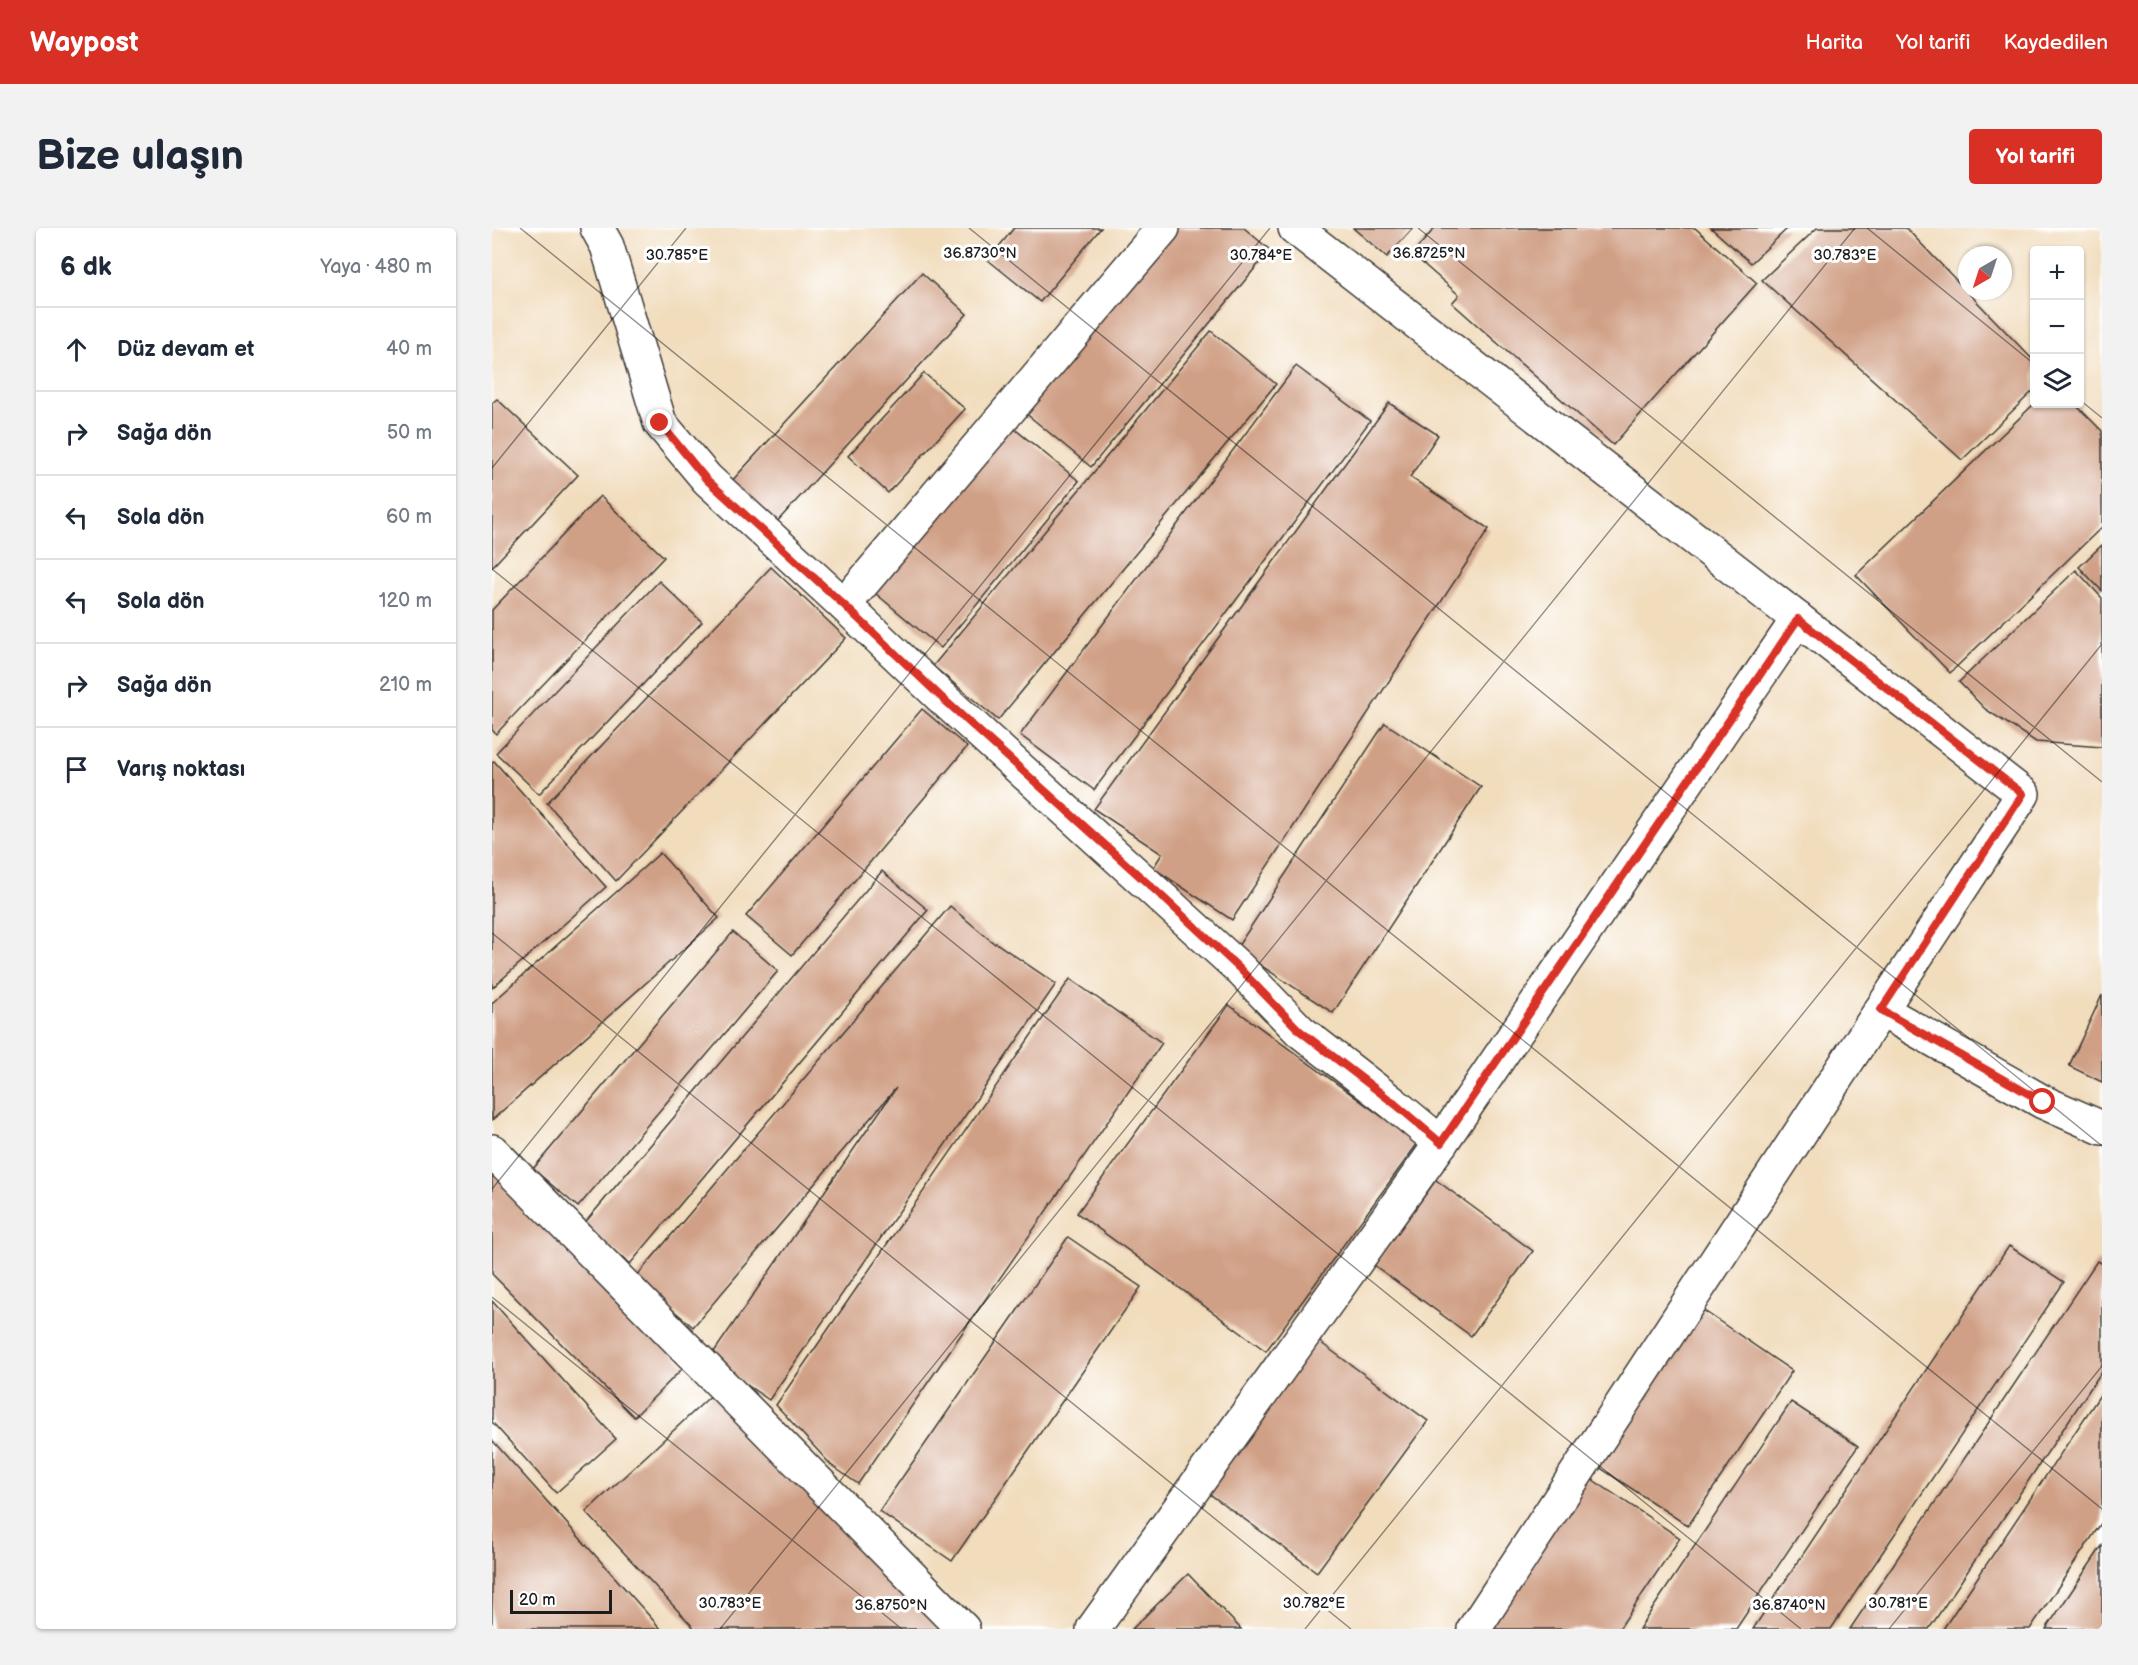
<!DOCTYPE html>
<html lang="tr">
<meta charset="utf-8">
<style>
body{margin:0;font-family:"Balsamiq Sans",sans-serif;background:#f2f2f3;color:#1f2937}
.controls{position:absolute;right:18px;top:18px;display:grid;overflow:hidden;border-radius:6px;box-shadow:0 2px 4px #0004}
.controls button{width:54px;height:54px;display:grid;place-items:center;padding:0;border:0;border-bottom:2px solid #e0e1e3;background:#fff;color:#1f2937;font:30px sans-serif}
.compass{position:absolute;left:1466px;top:18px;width:54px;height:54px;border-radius:50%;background:#fff;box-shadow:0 2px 4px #0004;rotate:219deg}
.scale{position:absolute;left:18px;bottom:15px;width:102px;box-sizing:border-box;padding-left:6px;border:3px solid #1c1c1c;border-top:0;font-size:16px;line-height:21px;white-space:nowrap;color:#1c1c1c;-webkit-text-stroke:4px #fff;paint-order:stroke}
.stop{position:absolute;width:18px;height:18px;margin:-14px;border:4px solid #d93025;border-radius:50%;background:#fff}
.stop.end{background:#d93025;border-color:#fff;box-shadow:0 2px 6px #0008}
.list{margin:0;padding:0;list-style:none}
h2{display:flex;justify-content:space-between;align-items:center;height:78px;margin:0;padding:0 24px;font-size:26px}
h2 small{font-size:20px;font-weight:400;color:#747a83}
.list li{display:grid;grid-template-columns:39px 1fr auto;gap:18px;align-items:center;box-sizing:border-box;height:84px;padding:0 24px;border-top:2px solid #e0e1e3}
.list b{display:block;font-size:22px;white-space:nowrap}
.list em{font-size:20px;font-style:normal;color:#747a83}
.icon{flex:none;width:33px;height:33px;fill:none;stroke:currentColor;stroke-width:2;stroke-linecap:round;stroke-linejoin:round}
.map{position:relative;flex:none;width:1610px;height:1401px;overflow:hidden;border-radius:6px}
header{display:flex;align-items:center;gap:36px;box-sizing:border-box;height:84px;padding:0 30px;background:#d93025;color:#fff}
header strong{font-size:28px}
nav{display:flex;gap:33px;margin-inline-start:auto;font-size:21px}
.intro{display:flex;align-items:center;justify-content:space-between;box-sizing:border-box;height:144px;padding:0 36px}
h1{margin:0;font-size:42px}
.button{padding:15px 27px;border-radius:6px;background:#d93025;color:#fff;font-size:21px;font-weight:700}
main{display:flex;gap:36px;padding:0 36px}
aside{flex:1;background:#fff;border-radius:6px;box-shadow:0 2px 4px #0004}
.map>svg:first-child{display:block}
.building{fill:#d0a086}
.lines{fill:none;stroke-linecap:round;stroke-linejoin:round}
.minor-casing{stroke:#3c3934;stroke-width:36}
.minor{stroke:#fff;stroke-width:33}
.route{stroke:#d93025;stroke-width:8}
.ticks{fill:none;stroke:#1c1c1c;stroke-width:1.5;stroke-opacity:0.45}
.ticks-label{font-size:15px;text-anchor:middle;fill:#1c1c1c;stroke:#fff;stroke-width:6;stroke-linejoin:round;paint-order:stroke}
</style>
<header>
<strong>Waypost</strong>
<nav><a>Harita</a><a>Yol tarifi</a><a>Kaydedilen</a></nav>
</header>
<div class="intro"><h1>Bize ulaşın</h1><a class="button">Yol tarifi</a></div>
<main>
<aside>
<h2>6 dk<small>Yaya · 480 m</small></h2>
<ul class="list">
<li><svg class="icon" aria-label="ahead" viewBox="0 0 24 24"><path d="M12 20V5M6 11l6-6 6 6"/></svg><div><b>Düz devam et</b></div><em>40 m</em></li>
<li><svg class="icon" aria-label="right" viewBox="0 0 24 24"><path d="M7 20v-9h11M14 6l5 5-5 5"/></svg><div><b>Sağa dön</b></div><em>50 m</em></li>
<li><svg class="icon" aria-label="left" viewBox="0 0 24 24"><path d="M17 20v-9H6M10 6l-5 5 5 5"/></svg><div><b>Sola dön</b></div><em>60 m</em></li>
<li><svg class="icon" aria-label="left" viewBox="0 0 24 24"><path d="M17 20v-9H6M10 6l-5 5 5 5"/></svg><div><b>Sola dön</b></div><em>120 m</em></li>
<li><svg class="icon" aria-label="right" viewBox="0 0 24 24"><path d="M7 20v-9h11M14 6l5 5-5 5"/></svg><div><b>Sağa dön</b></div><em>210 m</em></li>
<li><svg class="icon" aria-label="arrive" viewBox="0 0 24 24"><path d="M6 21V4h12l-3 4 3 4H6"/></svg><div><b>Varış noktası</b></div></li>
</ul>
</aside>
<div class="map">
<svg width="1610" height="1401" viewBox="0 0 1610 1401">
<rect width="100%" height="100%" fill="#fff"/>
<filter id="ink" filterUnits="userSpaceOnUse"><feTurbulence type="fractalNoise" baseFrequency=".0167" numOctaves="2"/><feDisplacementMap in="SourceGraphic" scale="12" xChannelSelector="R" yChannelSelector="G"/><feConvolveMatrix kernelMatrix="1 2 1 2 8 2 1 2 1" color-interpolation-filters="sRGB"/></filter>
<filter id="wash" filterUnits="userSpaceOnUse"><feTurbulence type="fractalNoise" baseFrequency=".008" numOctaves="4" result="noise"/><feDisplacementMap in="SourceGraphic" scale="24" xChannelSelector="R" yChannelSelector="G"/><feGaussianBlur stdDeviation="1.35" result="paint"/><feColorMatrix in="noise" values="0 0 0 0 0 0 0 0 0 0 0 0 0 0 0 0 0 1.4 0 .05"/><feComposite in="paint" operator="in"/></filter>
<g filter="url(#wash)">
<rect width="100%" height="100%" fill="#f1dcbc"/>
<g id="blocks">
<g class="building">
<polygon points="522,0 609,0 548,74 496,32"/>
<polygon points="674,0 752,0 778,22 599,239 526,179"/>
<polygon points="861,0 921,0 895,29"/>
<polygon points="943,0 1203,0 1265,55 1121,217 960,75 967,67 920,26"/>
<polygon points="1219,0 1296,0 1259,35"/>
<polygon points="1325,0 1414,0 1542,133 1542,162 1470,232 1270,52"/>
<polygon points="430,45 475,86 282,297 238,255"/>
<polygon points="719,103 784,156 506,492 441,438"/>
<polygon points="804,138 878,193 602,562 528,507"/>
<polygon points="432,145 473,181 396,265 356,228"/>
<polygon points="5,171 86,247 0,339 0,175"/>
<polygon points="897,175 946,207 918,249 997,301 740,692 661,640 670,626 602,581"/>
<polygon points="1542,176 1583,176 1610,203 1610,299 1458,445 1364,347"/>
<polygon points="514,194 587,253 449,420 377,360"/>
<polygon points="108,268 172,329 4,506 0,502 0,382"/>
<polygon points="1610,317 1610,363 1587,339"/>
<polygon points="279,339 354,410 124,653 55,575"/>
<polygon points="1584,342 1610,370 1610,519 1544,514 1493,481 1467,454"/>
<polygon points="167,353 210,394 47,566 4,525"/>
<polygon points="430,481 475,519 300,727 254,688"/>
<polygon points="893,495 989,559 841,785 744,721"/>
<polygon points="2,533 114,659 0,760 0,535"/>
<polygon points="168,625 227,690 0,892 0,775"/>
<polygon points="390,643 436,682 138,1036 91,997"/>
<polygon points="458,678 503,716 504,715 564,756 277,1172 217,1131 404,860 201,1099 143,1050"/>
<polygon points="241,704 286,743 86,979 41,941"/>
<polygon points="578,751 670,815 366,1256 339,1237 284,1177"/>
<polygon points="1610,767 1610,854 1577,838"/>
<polygon points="737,777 926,915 774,1123 585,985"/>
<polygon points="0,944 193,1138 142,1189 0,1046"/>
<polygon points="944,952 1041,1023 979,1108 882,1037"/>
<polygon points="576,1009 649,1059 460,1333 387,1283"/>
<polygon points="1517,1018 1572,1054 1339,1401 1261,1401"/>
<polygon points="1605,1033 1610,1036 1610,1143 1437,1401 1358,1401"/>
<polygon points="0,1073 124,1211 64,1265 0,1194"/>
<polygon points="1208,1080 1300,1143 1196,1298 1104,1237"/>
<polygon points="825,1112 936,1193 825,1344 715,1264"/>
<polygon points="226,1161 449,1401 203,1401 94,1284"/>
<polygon points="1610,1164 1610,1294 1538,1401 1451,1401"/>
<polygon points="1299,1174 1366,1218 1244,1401 1147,1401"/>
<polygon points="0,1212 61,1280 169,1401 0,1401"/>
<polygon points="1095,1248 1188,1310 1127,1401 993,1401"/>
<polygon points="1610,1318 1610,1401 1554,1401"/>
<polygon points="696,1346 749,1401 640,1401"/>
</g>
</g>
</g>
<g filter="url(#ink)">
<use href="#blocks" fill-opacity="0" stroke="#3c3934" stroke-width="1.5"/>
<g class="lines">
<g class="minor-casing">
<g id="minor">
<polyline points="105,0 115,18 168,195 215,251 352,377 448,468 747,740 808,803 902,876 949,915"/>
<polyline points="803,0 1531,566 982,1401"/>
<polyline points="352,377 671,0"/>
<polyline points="1389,782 1551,874 1610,900"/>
<polyline points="0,923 471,1401"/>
<polyline points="601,1401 949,915 1306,391"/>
</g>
</g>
<use href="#minor" class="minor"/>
</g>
</g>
<g class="lines" filter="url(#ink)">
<polyline class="route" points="168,195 214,251 352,377 448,468 674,672 747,740 808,803 903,876 949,915 1306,391 1531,566 1389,782 1551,874"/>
</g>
<path class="ticks" d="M28 0 1610 1281M477 0 1610 918M926 0 1610 554M1375 0 1542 136M1588 172 1610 190M0 240 194 0M0 341 1309 1401M0 705 859 1401M0 961 778 0M0 1069 410 1401M228 1401 1363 0M813 1401 1610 416M1397 1401 1610 1138"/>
<g class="ticks-label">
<text x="488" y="30">36.8730°N</text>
<text x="937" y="30">36.8725°N</text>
<text x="185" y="32">30.785°E</text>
<text x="769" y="32">30.784°E</text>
<text x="1353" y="32">30.783°E</text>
<text x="238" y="1380">30.783°E</text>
<text x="822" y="1380">30.782°E</text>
<text x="1406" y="1380">30.781°E</text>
<text x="399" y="1382">36.8750°N</text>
<text x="1297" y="1382">36.8740°N</text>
</g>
</svg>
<div class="controls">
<button>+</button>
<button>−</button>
<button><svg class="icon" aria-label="layers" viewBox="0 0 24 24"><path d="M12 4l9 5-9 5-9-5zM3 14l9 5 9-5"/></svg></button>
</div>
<svg class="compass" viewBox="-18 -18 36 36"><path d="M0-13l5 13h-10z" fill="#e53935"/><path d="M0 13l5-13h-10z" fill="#747a83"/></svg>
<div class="scale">20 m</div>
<div class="stop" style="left:1551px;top:874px"></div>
<div class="stop end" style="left:168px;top:195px"></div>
</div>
</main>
